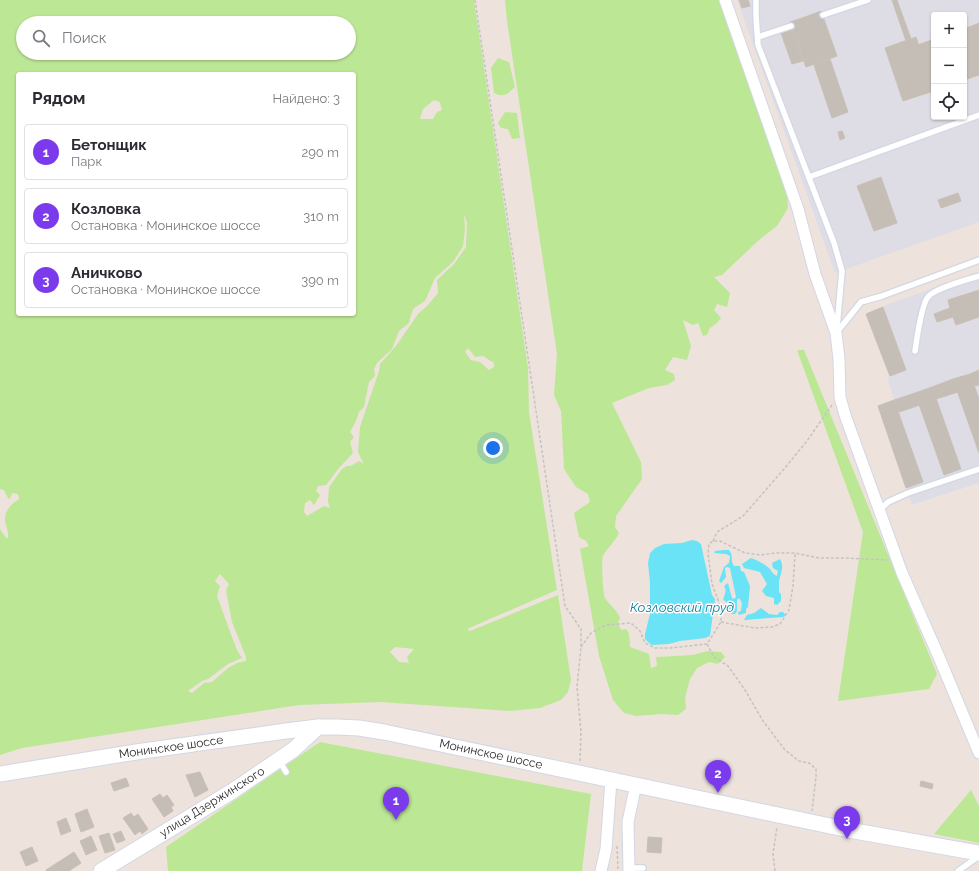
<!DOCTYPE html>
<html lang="ru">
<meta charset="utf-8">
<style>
body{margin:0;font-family:Raleway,sans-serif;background:#f2f2f3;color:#2b2b33}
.controls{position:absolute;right:12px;top:12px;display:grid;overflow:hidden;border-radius:4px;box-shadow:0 1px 3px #0004}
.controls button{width:36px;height:36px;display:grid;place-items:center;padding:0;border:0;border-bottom:1px solid #e1e1e2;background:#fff;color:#2b2b33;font:20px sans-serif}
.you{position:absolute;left:493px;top:448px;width:14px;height:14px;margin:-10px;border:3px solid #fff;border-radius:50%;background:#1a73e8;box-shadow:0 0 0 6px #1a73e833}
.badge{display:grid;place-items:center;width:26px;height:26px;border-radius:50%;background:#7c3aed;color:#fff;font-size:13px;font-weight:700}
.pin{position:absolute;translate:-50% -33px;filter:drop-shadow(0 1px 2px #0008)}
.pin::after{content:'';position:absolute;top:21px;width:14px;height:12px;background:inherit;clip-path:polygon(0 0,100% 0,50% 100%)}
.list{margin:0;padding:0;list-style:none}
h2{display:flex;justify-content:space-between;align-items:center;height:52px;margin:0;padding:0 16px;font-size:17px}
h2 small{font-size:13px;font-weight:400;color:#7c7c81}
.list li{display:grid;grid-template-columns:26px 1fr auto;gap:12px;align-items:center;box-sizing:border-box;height:56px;margin:0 8px 8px;padding:0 8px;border:1px solid #e1e1e2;border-radius:4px}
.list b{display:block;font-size:15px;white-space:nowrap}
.list p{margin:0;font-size:13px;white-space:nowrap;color:#7c7c81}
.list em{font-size:13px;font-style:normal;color:#7c7c81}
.icon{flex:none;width:22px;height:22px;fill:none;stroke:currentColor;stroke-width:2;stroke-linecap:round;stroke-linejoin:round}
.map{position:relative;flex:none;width:979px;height:871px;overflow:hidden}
.search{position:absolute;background:#fff;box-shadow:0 1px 3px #0004;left:16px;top:16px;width:340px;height:44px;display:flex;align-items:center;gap:10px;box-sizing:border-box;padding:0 14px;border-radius:22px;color:#7c7c81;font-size:15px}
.panel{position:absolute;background:#fff;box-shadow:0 1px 3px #0004;left:16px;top:72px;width:340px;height:244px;border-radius:4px}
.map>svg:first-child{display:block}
.industrial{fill:#dedde5;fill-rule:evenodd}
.green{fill:#bce795;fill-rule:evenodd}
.water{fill:#69e3f5}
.building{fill:#c5beb7;stroke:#c9bfb5}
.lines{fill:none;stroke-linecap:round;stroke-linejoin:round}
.lane-casing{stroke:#d1d7e4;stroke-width:8}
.street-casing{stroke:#d1d7e4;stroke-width:13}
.secondary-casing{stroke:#d1d7e4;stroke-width:17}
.path{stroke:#c3c3c3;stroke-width:1.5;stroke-dasharray:3 2;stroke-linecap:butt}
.lane{stroke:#fff;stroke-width:5.5}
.street{stroke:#fff;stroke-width:11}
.secondary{stroke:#fff;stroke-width:15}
.labels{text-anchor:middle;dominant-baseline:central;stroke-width:3;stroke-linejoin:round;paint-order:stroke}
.street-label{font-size:12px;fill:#2a2a2a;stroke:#fff}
.water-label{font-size:13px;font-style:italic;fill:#087c9b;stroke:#fff}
</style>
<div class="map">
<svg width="979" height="871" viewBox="0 0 979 871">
<rect width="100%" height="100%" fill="#ede3dc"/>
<g class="industrial">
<path d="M737 0H979V222L835 273ZM934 15H964V117H934Z"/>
<polygon points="979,272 979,483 912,505 878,406 894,400 888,379 889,376 866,314 883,307 886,305"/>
</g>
<g class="green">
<path d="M0 0H474L528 368 529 412 557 590 467 629 470 631 558 595 571 680 568 692 561 700 540 708 510 711 380 702 299 705 22 748 0 755V529L6 538H8C9 530 5 526 5 519 5 510 12 503 19 499L18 494 12 493 10 499 8 498 4 490 0 489ZM23 23H349V53H23ZM18 74H354V314H18ZM434 100 440 102 442 110 437 112 433 119H420L423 109ZM464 214 467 223 466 247 454 264 437 280 438 293 428 305 418 314 396 346 380 364 379 371 360 427 358 452 364 464 359 461 351 466H347L342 469 329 487 328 501 330 508 324 506 307 516 304 512 305 503 310 500 314 505 320 495 316 491 318 486 326 485 339 468 353 453 350 442 354 437 350 432 356 421 359 412 364 407 369 382 375 376 374 369 377 363 392 349 399 331 409 323 411 315 414 308 425 301 435 278 453 262 463 246 465 229ZM468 348 475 357 483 356 494 363V367L489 370 480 362 471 360 465 352ZM220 574 229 584 226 590 232 622 246 657V661L237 663 228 668 212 682 204 683 192 693 188 691 202 681 208 679 228 664 242 658 237 650 229 629 217 596 220 586 215 581ZM395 647 414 649 407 657 409 663 399 662 390 652Z"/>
<path d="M505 0H726L786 179 788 208 777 226 760 239 722 275 714 277 730 293 727 307 717 304 714 310 721 318 717 323 710 328 707 335 703 336 698 323 693 325 683 320 691 346 687 360 673 357 665 370 674 374 675 380 667 385 649 388 612 403 641 462 642 479 616 516 615 527 619 533C615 542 607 548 603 556 601 560 603 594 605 598 610 606 616 608 620 618L618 623 621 630 626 629 629 633 630 647 649 654 651 668 657 666 656 657 676 656 692 655 708 651 721 652 725 657 718 664 709 662 697 668 690 679 685 698 686 709 678 715 662 714 636 716 624 713 613 700 599 656 580 549 589 546 586 541 579 537 574 513 590 502 588 494 576 487 564 469 561 411 554 395 557 354 507 21Z"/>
<path d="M498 58 509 62 515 87C507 94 505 98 494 93L491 68Z"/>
<polygon points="505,112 517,113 520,138 512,139 508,129 501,128 498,123"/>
<polygon points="797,350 804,350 937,674 929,689 838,701 863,532"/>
<polygon points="320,742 591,794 582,871 168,871 166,847"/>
<polygon points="971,790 979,806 979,843 934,834"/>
</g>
<g class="water">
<polygon points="692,540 697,541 701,544 712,595 715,599 710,636 705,638 680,641 669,644 652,645 649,643 645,639 645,634 650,614 650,582 648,563 650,553 655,548 664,544 682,543"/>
<path d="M724 550H729C734 556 730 561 734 566H740L741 571 744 572 750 586 748 607 746 609V613L739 615 738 612 741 611 742 603 739 598 737 600V611L735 614H730L727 613 730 606 723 599C725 595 727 590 724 586L728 583 732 598 734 599 736 597 730 568 727 567 725 568 726 577 721 583 719 581 724 567 729 563 730 556 726 554 714 553 715 551Z"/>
<path d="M751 558C758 560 764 564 770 569 772 572 773 574 777 576L778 571 773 568 772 563 780 559C785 567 780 574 779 582 779 585 779 589 779 592L781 594V601L777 605 774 604V598L766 596 762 591 767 584 760 572 744 568 742 564Z"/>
<polygon points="761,608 769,614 777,615 780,612 783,612 786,615 783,617 744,620 747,615 754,613"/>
</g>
<g class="building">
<polygon points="739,0 748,0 750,6 742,8"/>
<polygon points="892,0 897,0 911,39 906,41"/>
<polygon points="821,11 837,56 821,62 805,17"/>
<polygon points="805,17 821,62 806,67 790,22"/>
<polygon points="979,23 979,75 964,80 964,29"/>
<polygon points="792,29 803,61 792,64 781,33"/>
<polygon points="916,37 934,89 934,91 918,96 899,43"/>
<polygon points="934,39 934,89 918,45"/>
<polygon points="899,43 918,96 903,101 885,48"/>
<polygon points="830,59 848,112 832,118 814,65"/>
<polygon points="842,131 845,138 840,140 838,132"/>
<polygon points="881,177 897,223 874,231 857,186"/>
<polygon points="958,193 961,201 941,208 938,200"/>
<polygon points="979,290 979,317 956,325 953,317 937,322 934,314 950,308 948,300"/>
<polygon points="883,307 906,370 890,376 866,314"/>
<polygon points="979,370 979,385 974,386 970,374"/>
<polygon points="970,374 979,399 979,453 953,379"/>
<polygon points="953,379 958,392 936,399 932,387"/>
<polygon points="932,387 961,469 944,475 915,393"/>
<polygon points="915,393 920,405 899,412 894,400"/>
<polygon points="894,400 923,482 906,488 878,406"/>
<polygon points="200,772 208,790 195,797 186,775"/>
<polygon points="126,778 129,786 114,791 111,783"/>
<polygon points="921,781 933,784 932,789 920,786"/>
<polygon points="160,794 163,798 167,795 174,805 171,807 173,811 164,817 152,799"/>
<polygon points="87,809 94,827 81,832 75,814"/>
<polygon points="131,813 134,817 138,814 148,829 142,834 140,831 135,835 123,818"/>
<polygon points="66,818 71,831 61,835 57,822"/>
<polygon points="121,831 125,840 117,843 113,834"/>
<polygon points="109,833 115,850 105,853 99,836"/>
<polygon points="91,836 97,850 86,855 80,841"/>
<polygon points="648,837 662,838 661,853 647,852"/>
<polygon points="32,847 38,861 26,866 20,852"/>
<polygon points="74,852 81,863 69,871 46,871 46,870"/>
</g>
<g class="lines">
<g class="lane-casing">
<g id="lane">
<polyline points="756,0 756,16 758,45 834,243 842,271 837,327"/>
<polyline points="823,15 868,0"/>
<polyline points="758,37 791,26"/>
<polyline points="809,177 979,115"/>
<polyline points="837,332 861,302 882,296 979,260"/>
<path d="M915 351C917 339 921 305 928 297 935 288 967 280 979 276"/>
<polyline points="879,511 888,502 908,493 979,469"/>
<polyline points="279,760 286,772"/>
<polyline points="629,868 643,868"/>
<polyline points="958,871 979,856"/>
</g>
</g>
<g class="street-casing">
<g id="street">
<polyline points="725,0 798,209 815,274 836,333 839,359 840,397 845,415 902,573 939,657 979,753"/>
<polyline points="601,871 606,849 611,780"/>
<polyline points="629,871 628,822 636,784"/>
</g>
</g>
<g class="secondary-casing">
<g id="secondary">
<polyline points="0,774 136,752 286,731 318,727 338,727 359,728 384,732 849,830 979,853"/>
<polyline points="101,871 231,792 293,750 318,727"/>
</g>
</g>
<g class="path">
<polyline points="475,0 565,606 581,629 581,647 577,687 581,732 580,761"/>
<polyline points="713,541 717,532 743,516 784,469 807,441 832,405"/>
<polyline points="721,622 755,628 772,627 780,624 789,610 793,586 795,554"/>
<polyline points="707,644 714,657 728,666 745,690 763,721 785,750 799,761 809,763 816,769 816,777 812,811"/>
<polyline points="581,647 591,633 606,625 631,623 640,631 645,643 655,648 670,648 707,644 721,622 721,614 720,605 712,584 708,554 709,544 713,541 720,541 745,553 761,555 776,553 795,553 819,558 846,558 887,560"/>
<polyline points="617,846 618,871"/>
<polyline points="775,871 773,854 777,827"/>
</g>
<use href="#lane" class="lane"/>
<use href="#street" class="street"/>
<use href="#secondary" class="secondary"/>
</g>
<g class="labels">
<g class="street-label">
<text transform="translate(171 747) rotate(-8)">Монинское шоссе</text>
<text transform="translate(491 754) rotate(12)">Монинское шоссе</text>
<text transform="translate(212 802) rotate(-32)">улица Дзержинского</text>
</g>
<g class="water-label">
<text x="682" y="607">Козловский пруд</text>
</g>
</g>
</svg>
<div class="controls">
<button>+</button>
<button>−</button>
<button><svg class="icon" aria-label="locate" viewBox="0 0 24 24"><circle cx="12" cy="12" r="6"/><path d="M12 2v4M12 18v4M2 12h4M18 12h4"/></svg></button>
</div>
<div class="you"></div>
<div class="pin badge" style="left:396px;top:820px">1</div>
<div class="pin badge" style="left:718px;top:793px">2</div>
<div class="pin badge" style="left:847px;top:839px">3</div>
<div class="search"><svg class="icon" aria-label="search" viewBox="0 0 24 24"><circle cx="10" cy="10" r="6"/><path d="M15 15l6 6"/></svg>Поиск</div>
<section class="panel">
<h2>Рядом<small>Найдено: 3</small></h2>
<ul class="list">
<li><span class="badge">1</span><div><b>Бетонщик</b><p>Парк</p></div><em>290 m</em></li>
<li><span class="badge">2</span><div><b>Козловка</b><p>Остановка · Монинское шоссе</p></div><em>310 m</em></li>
<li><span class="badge">3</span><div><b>Аничково</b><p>Остановка · Монинское шоссе</p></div><em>390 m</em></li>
</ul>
</section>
</div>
